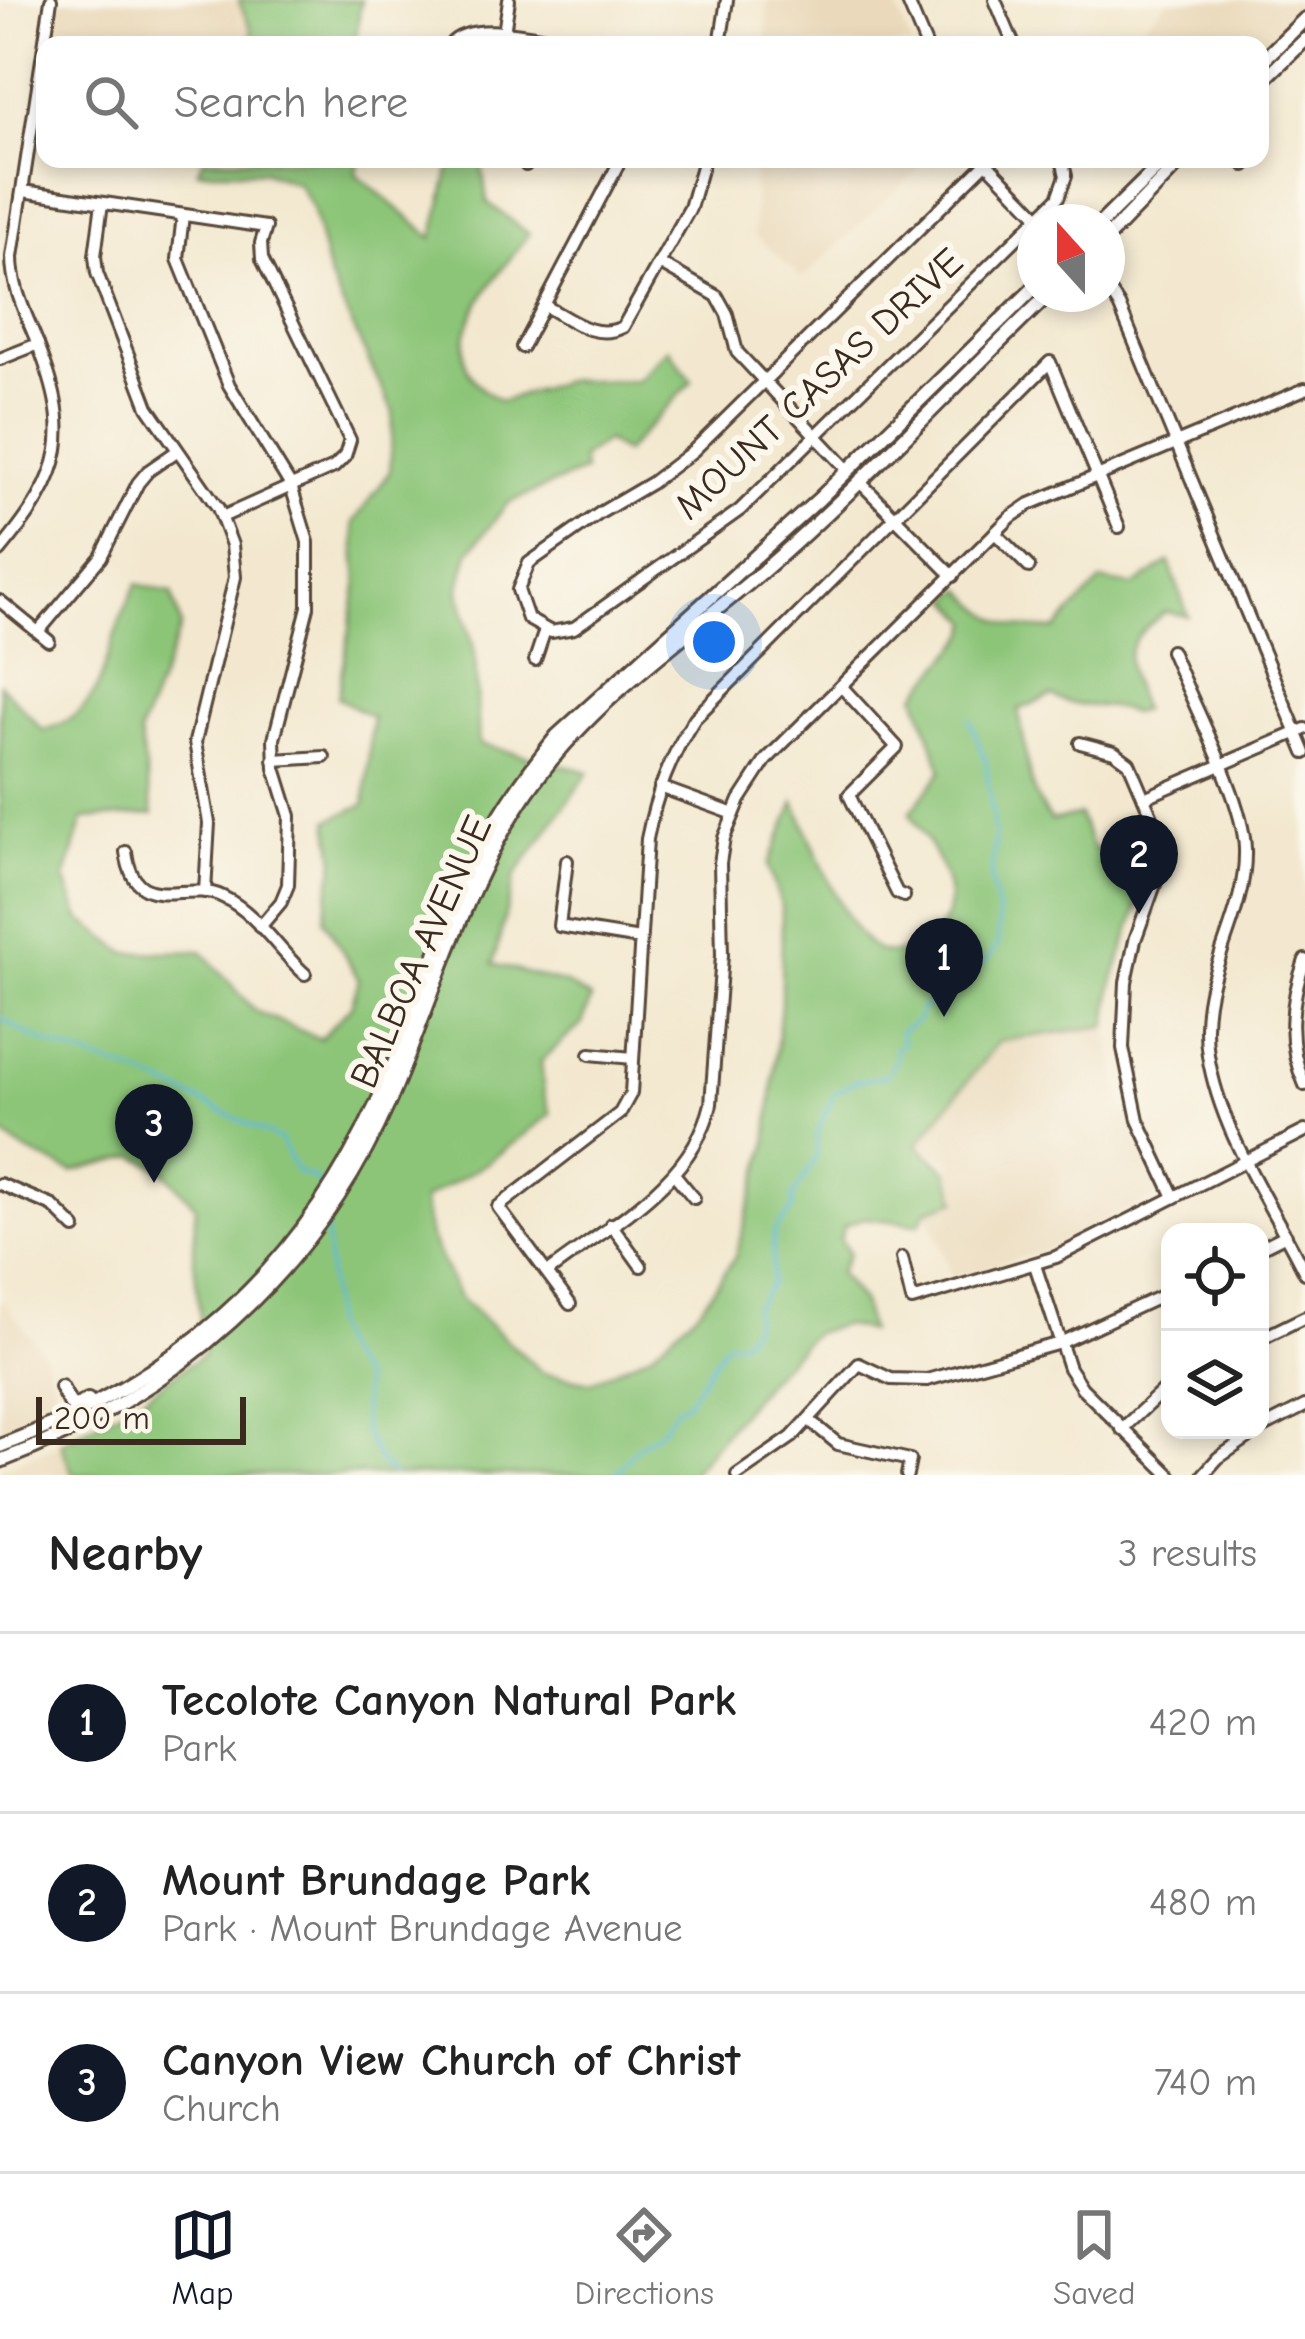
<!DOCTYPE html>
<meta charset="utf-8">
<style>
body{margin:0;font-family:"Comic Neue",sans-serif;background:#f2f2f2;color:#222}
.controls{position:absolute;right:36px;bottom:36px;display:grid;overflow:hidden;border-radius:24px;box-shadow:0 6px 18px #0003}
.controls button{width:108px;height:108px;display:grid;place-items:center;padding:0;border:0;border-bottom:3px solid #e0e0e0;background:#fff;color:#222;font:60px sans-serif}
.compass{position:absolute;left:1017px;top:204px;width:108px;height:108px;border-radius:50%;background:#fff;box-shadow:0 6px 18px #0003;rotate:339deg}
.scale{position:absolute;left:36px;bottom:30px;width:210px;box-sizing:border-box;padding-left:12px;border:6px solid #3b2a1e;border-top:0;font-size:33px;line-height:42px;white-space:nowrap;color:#3b2a1e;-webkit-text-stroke:9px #fbf7ec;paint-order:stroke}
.you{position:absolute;left:714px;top:642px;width:42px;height:42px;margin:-30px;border:9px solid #fff;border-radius:50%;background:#1a73e8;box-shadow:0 0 0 18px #1a73e833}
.badge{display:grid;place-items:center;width:78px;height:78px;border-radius:50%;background:#111827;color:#fff;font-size:39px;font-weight:700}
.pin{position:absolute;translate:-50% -99px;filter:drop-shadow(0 3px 6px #0008)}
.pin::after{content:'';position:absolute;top:63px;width:42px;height:36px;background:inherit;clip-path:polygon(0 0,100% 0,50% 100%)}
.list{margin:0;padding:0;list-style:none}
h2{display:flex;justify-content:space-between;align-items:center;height:156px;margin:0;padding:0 48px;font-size:51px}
h2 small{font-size:39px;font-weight:400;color:#767676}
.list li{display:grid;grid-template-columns:78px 1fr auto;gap:36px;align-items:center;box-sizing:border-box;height:180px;padding:0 48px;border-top:3px solid #e0e0e0}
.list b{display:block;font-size:45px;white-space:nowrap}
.list p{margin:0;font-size:39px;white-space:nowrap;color:#767676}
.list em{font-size:39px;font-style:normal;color:#767676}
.icon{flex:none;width:66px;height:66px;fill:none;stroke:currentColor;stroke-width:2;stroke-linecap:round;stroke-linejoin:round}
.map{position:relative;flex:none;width:1305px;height:1475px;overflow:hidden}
.search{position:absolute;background:#fff;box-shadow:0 6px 18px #0003;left:36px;right:36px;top:36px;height:132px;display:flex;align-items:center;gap:30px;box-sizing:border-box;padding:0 42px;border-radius:24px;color:#767676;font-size:45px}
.sheet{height:696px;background:#fff}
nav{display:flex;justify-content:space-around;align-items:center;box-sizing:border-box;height:168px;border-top:3px solid #e0e0e0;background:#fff;font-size:33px;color:#767676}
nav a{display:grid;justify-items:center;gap:6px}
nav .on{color:#111827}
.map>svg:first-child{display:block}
.built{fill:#ead9ba}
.green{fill:#8cc578;stroke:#64784b;stroke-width:3}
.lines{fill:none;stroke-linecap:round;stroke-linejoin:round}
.stream{stroke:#5dbadb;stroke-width:3}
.minor-casing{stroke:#574639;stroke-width:16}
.major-casing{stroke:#574639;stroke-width:18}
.minor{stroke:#fff;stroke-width:10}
.major{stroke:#fff;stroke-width:12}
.labels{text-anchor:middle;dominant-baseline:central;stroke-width:12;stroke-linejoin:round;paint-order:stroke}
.street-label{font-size:39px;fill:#3b2a1e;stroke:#fbf7ec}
</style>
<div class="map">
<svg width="1305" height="1475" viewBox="0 0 1305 1475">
<rect width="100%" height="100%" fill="#fbf7ec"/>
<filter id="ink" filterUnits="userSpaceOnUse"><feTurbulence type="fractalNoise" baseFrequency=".00833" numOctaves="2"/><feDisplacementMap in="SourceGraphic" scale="24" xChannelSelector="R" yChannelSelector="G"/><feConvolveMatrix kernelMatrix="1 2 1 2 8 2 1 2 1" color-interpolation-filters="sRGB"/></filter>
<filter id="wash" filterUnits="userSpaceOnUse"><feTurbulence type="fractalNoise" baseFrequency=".004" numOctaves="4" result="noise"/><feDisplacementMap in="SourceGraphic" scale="48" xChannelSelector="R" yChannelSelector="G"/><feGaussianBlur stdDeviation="2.7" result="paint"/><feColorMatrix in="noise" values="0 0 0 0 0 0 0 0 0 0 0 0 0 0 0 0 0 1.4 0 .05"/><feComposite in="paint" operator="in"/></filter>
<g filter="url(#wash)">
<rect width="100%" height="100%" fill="#f3e8cf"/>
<g class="built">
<polygon points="60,0 238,0 251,28 253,45 54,45"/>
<polygon points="768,0 893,0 912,45 765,45"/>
<polygon points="1169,0 1305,0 1305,9 1260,55 1260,45 1124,45"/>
<polygon points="754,159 930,159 802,278 754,235"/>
<polygon points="1107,1026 1120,1098 1160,1195 1044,1251 952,1278 927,1210 957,1200 949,1159 917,1145 999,1041"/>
<polygon points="0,1301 4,1302 44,1354 58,1401 45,1419 0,1436"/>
<polygon points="61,1443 79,1475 0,1475 0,1469"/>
</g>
<g class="green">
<polygon points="238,0 361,0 355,45 253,45 251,28"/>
<path d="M204 159H360L356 174 433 238 451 163 454 159H481L487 202 529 234C502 271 436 338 477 384 483 391 493 396 500 402L568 380 637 381 668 348 692 381 624 453 606 441 581 458 584 471 508 503 469 552 459 591 475 653 479 744 589 772 515 876 493 964 568 985 591 999 582 1024 541 1061 544 1095 551 1114 487 1163 423 1200 430 1236 459 1297 543 1373 591 1382 652 1352 702 1306 735 1257 767 1146 781 1005 782 908 768 866 795 802C810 835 844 930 874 948 887 956 905 953 917 946 979 913 936 855 910 813L942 771 916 695 967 635 971 622 951 600 963 589C996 623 1009 631 1056 629L1101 581 1134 586 1169 562 1188 616 1165 612C1119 646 1123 660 1142 710L1132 713C1102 700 1084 713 1052 696L1018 710C1028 750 1024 789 1051 821L1079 815 1092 847 1109 858 1147 848 1152 863 1112 985 1107 1026 999 1041 917 1145 948 1171 957 1200 927 1210 919 1224 863 1218 844 1226 840 1239 849 1253 839 1273 862 1303 869 1331 842 1325 814 1333 769 1378 690 1475H73L61 1443 145 1396 204 1354 194 1261 195 1205 162 1169 135 1156 72 1172 21 1148 0 1132V684L43 730C98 717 102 673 117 628 122 613 131 598 137 584L172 593 181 626 139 734 153 814 83 819 65 879 80 919 126 953 202 951 255 1011 320 1039 351 1006 359 980 324 919 335 860 329 820 365 804 372 717 338 698 358 582 353 523 390 472 393 412 329 277 312 207 298 184 263 171H198Z"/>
</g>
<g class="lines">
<g class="stream">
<path d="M0 1017C44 1050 96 1057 145 1077 192 1095 235 1119 280 1140L297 1172 315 1179 322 1189"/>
<polyline points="326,1225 332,1327 340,1348 363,1382 363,1429 378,1460 393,1475"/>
<path d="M615 1475 636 1448 662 1429 676 1408 688 1401 726 1342 741 1341 754 1323V1307L771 1285 774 1232 793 1208 792 1198 817 1156V1133L834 1094 855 1081 887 1076 897 1057 895 1049 903 1044 900 1032 919 1019 920 1009C926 1006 933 1006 938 1002 942 999 968 966 969 964L984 963 998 946V912L991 880 995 837 986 762 969 718"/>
</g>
</g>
</g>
<g filter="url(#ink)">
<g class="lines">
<g class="minor-casing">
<g id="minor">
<polyline points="907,0 926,45"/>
<polyline points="995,0 1014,45"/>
<polyline points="504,33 509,0"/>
<path d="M450 45C472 17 549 40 583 45"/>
<polyline points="720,45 727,0"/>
<polyline points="1239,159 1245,165"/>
<polyline points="984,160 1044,222"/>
<polyline points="986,163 693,451 651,483 600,513 529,563 518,590 528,619 551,632 574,628 740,510 1058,198 1066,176 1062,159"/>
<polyline points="526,165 531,159"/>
<polyline points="23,191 266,227 261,243 262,259 350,440 345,456 334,467 222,517"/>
<polyline points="102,203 95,256 97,273 148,407 218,508 232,545 235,577 195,742 209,823 205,892"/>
<polyline points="183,215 178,259 229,385 291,486 308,542 308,607 274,739 275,768 290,816 288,885 281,902 260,927"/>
<polyline points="659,263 717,296 727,314 737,352 848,470"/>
<polyline points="1107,287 1119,305 1305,753"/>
<path d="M545 306C570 319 594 341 623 327L690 208 704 159"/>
<polyline points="522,347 621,159"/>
<polyline points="0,359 38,344"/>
<polyline points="859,481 953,576"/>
<polyline points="995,533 1029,567"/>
<path d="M0 551C66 472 74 433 35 337 24 310 12 286 12 257L51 0"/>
<polyline points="0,601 49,641"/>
<polyline points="39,631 101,557 138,483 148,471 177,451"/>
<path d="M1171 651C1191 700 1244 800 1245 849 1247 922 1195 975 1208 1055 1220 1132 1271 1204 1305 1273"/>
<polyline points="535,660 545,630"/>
<polyline points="841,686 897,747 849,795 897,893 904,896"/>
<polyline points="1080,743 1114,752 1129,763 1163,843 1163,862 1135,940 1126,982 1123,1048 1138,1120 1174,1197"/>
<polyline points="274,760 324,757"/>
<polyline points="660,787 734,814"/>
<polyline points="1144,798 1305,729"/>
<path d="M126 852C135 919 185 878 223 897 257 913 278 950 305 974"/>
<polyline points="567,861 559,926 640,939"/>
<path d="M1305 960C1290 1002 1286 1043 1305 1085"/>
<polyline points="590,1054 633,1058"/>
<polyline points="675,1175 694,1198"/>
<polyline points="0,1184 53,1206 75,1228"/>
<polyline points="611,1224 641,1266"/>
<polyline points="1260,1248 1286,1235"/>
<polyline points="902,1258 912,1300 1056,1257 1305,1131"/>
<polyline points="1035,1265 1069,1368 1082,1388 1170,1475"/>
<path d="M548 1272C609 1225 692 1184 711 1104L722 955 720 863 724 838 740 800 766 760 1011 517 1030 504 1305 389"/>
<path d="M570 1304 498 1207 620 1113 631 1093 647 839C656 794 670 757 695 718L1050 362 1119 527"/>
<polyline points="1260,1339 1305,1317"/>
<polyline points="809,1420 838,1444 910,1460 907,1475"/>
<polyline points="1122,1429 1170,1384"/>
<polyline points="1260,1429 1305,1406"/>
<polyline points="737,1475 792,1437 859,1364 891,1379 927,1380 1060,1343 1170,1292"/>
<polyline points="1203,1475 1218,1458 1259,1430"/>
</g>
</g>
<g class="major-casing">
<g id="major">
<polyline points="1260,63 1305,19"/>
<polyline points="1260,83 1305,40"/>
<polyline points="1102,222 1166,159"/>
<polyline points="1107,238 1183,159"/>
<polyline points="61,1387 70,1404 76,1406 88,1400"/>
<path d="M0 1446C175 1380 297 1275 376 1105 415 1022 439 932 481 850 501 809 528 772 557 736L819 499 1035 287"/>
<path d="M0 1461C173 1397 315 1271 389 1102 436 993 468 868 541 773 601 694 687 636 762 572 863 485 953 386 1049 294"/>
</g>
</g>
<use href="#minor" class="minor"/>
<use href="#major" class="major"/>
</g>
</g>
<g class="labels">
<g class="street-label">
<text transform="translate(819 384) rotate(-43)">MOUNT CASAS DRIVE</text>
<text transform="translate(421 952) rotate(-66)">BALBOA AVENUE</text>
</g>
</g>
</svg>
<div class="controls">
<button><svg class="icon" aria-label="locate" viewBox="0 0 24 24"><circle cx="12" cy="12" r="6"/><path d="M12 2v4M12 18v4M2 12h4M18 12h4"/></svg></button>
<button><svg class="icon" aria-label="layers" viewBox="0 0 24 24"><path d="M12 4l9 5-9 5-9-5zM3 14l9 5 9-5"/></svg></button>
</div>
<svg class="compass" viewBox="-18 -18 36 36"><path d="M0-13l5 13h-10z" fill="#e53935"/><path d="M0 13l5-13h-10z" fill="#767676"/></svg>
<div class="scale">200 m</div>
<div class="you"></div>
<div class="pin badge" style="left:944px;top:1017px">1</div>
<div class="pin badge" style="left:1139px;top:914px">2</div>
<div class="pin badge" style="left:154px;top:1183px">3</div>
<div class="search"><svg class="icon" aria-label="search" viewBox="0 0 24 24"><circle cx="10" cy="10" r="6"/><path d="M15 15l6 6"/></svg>Search here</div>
</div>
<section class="sheet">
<h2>Nearby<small>3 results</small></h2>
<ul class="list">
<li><span class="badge">1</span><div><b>Tecolote Canyon Natural Park</b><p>Park</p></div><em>420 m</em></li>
<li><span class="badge">2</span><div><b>Mount Brundage Park</b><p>Park · Mount Brundage Avenue</p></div><em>480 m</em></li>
<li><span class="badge">3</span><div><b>Canyon View Church of Christ</b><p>Church</p></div><em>740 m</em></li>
</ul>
</section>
<nav>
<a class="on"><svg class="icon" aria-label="map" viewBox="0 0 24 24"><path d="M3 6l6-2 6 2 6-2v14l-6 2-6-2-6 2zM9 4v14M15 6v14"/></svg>Map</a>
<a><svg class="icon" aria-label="directions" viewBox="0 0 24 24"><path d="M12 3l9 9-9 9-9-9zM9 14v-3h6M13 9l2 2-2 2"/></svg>Directions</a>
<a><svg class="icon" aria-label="saved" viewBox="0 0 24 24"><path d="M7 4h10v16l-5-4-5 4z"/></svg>Saved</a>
</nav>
